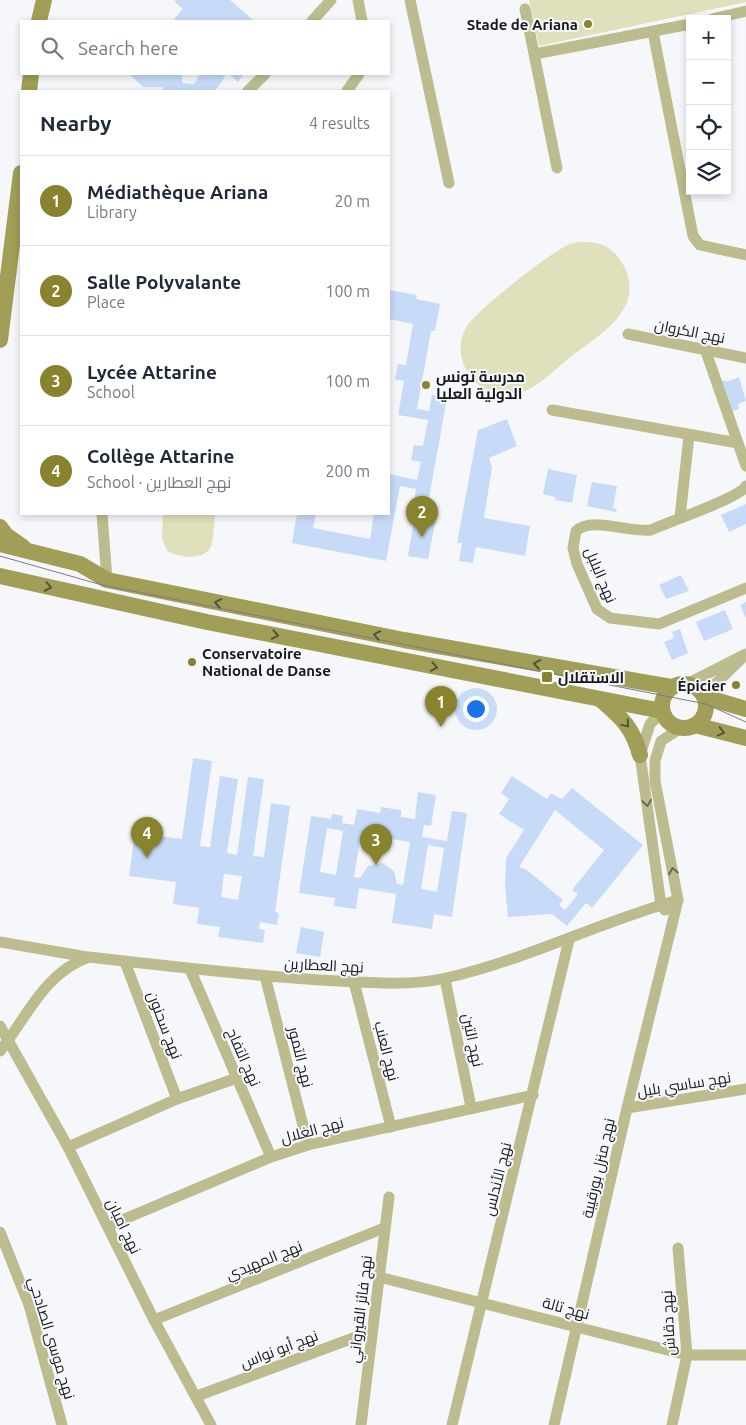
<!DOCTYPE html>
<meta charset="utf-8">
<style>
body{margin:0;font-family:Ubuntu,Cairo,sans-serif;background:#f2f2f3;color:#1f2937}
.controls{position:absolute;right:15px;top:15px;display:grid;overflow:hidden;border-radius:0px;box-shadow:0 2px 8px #0003}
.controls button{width:45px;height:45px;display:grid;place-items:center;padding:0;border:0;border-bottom:1px solid #e0e1e3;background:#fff;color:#1f2937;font:25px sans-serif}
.you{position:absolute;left:475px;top:708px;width:18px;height:18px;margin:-12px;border:4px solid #fff;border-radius:50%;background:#1a73e8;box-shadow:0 0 0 8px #1a73e833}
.badge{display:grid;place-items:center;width:32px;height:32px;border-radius:50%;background:#88832c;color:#fff;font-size:16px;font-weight:700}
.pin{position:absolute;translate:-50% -41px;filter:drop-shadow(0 1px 2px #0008)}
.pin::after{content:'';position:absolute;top:26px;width:18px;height:15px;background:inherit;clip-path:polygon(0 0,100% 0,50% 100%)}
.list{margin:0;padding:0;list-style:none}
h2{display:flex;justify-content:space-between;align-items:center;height:65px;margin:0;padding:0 20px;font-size:21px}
h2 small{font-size:16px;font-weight:400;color:#747a83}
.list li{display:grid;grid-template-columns:32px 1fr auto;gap:15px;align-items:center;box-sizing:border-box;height:90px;padding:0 20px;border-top:1px solid #e0e1e3}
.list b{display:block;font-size:19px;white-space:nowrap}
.list p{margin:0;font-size:16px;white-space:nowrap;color:#747a83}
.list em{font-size:16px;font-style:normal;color:#747a83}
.icon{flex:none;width:28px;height:28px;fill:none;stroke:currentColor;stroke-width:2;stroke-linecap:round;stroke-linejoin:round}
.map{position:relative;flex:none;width:746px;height:1425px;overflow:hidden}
.search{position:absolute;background:#fff;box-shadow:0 2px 8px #0003;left:20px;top:20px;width:370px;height:55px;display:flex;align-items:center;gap:12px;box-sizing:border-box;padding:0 18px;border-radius:0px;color:#747a83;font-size:19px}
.panel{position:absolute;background:#fff;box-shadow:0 2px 8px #0003;left:20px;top:90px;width:370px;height:425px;border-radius:0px}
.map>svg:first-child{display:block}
.grass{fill:#e1e0bd}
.building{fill:#c7dbf8;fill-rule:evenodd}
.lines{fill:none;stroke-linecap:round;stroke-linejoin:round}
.street{stroke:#bdbc8e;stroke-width:11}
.secondary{stroke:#a19e58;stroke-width:16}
.tram{stroke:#7c7d80;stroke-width:1}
.oneway{stroke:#555436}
.oneway2{stroke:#6a6a54}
.poi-dot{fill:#88832c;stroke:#f5f7fb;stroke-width:2}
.labels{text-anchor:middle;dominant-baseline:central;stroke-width:4;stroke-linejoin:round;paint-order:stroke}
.poi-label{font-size:15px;font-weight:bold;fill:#17181a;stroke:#f5f7fb;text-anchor:start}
.street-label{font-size:15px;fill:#17181a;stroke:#f5f7fb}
</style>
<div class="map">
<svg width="746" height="1425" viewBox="0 0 746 1425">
<rect width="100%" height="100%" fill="#f5f7fb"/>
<g class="grass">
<polygon points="529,0 746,0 746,2 539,46"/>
<path d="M589 242C594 243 602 244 607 247 627 260 637 289 623 310 611 330 587 344 569 358 554 370 539 387 520 393 512 396 502 395 494 393 467 385 451 352 467 326 476 311 553 250 570 244 576 242 583 242 589 242Z"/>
<path d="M163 514H215C214 524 214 537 211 546 204 562 178 557 167 551L162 538Z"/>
</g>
<g class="building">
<polygon points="176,0 230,0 254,21 177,21 174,19 183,9 174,1"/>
<polygon points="129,74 182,74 182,83 194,84 200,74 222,74 225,77 215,91 163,91 163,87 143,87"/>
<polygon points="229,74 244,74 238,82"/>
<polygon points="389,290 417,295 416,299 440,304 435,331 431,331 417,409 429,411 432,395 447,398 427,509 413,506 416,489 400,486 386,561 292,543 297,514 316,514 313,528 370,539 374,514 389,514 389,474 417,480 421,462 411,460 414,445 423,446 428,420 398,415 404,381 395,379 398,364 406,365 413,324 389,319"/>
<polygon points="739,377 746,401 738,404 739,409 730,412 719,382 725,380 726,382"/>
<polygon points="507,419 517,446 489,458 492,467 484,518 530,526 525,556 476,547 473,563 459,561 462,543 457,543 478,430"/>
<polygon points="548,469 577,475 572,503 556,500 555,497 543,494"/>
<polygon points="592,482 617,486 613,508 617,509 616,512 587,506"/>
<polygon points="746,504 746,524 729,532 721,515"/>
<polygon points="415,515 436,519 428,559 408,556"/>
<polygon points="681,575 689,591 666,599 659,585"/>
<polygon points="746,602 746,618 740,605"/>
<polygon points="725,610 733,629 704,641 696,622"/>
<polygon points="680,629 688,653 672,660 664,642 674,638 672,632"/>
<path d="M193 758 212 761 200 846 210 847 220 776 238 779 227 853 237 855 248 777 264 779 253 856 264 857 271 803 290 806 275 912 279 913 277 925 260 922 259 929 265 930 263 943 218 937 220 927 197 924 199 908 173 904 176 882 129 876 135 833 182 839ZM224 874 242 876 238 900 221 897Z"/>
<path d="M512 776 547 799 551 793 562 799 572 788 643 845 592 908 586 903 567 926 552 914 508 917 505 885 506 858 524 830 499 814 509 799 501 793ZM555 810 604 850 572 890 578 894 565 910 559 905 563 900 527 870 519 867Z"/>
<path d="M418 792 436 795 431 826 424 825 422 837 447 841 452 811 467 813 452 917 434 914 432 929 392 923 396 894 359 888 356 909 334 906 335 898 299 893 311 816 331 819 332 814 343 816 342 823 354 825 357 809 380 813 381 807 401 810V817L415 819ZM327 828 343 831 336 875 320 872ZM361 834 410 842 403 885 397 884 394 871 382 863 368 866 360 878 354 877ZM428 845 444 848 437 892 421 889Z"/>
<polygon points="301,927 324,932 320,957 296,953"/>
</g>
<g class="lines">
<g class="street">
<polyline points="358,0 362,21"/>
<polyline points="410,0 449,183"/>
<polyline points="525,9 557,168"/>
<polyline points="712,19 746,11"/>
<polyline points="312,21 331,0"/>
<polyline points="653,32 693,236 700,245 746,255"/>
<polyline points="535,54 690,24"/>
<polyline points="248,91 265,74"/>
<polyline points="347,91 359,74"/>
<polyline points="628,334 746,358"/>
<polyline points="705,349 746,466"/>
<polyline points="552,410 738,443"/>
<path d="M746 486C740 498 668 522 651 530 629 533 592 516 576 531L573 548 577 564 597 609 610 618 659 624 746 588"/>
<polyline points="102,514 107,580"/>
<polyline points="680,517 689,436"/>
<polyline points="687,684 746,654"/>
<polyline points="704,695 741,659"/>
<polyline points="663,711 650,724 640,755 661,905 665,910"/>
<polyline points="0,942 87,957"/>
<polyline points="125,962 177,1099"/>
<polyline points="190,969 271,1157"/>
<polyline points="265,976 308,1145"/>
<polyline points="445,979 471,1107"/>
<polyline points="354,982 391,1127"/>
<polyline points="0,1026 68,1147 154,1320 211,1425"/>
<path d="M0 1051C27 1017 45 972 89 957 166 966 243 975 321 980 360 982 408 987 446 978 525 960 600 922 678 900"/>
<polyline points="627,1108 746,1089"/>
<polyline points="68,1147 177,1099 237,1078"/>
<polyline points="108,1226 271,1157 308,1145 533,1095"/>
<polyline points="0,1232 29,1305 62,1425"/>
<polyline points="379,1277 687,1355 746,1355"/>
<polyline points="154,1320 384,1228"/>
<polyline points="197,1396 372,1331"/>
<polyline points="361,1425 389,1197"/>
<polyline points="452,1425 569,940"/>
<polyline points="554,1425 627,1108 678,900 655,781 655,761 661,741 681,728"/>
<polyline points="672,1425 687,1355 678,1248"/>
</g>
<g class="secondary">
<polyline points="39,21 44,0"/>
<polyline points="29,91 31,74"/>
<polyline points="0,340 21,173"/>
<polyline points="0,527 6,535 23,547"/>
<polyline points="0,544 80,564 107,580 404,640 671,687"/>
<polyline points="0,576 207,622 662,711"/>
<circle cx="684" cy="706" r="22"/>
<polyline points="705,697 746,709"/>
<path d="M601 700C622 718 633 728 640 755"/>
<polyline points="695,725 746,738"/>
</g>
<polyline class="tram" points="0,556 102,585 706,704 746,722"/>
</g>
<defs><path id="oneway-chevron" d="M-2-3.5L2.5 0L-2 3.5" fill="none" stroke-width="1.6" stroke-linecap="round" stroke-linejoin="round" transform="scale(1.25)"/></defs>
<g class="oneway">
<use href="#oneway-chevron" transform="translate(48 587) rotate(12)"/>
<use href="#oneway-chevron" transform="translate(218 603) rotate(-169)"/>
<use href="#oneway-chevron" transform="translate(275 635) rotate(11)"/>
<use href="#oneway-chevron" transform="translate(377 635) rotate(-169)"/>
<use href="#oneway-chevron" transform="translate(537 664) rotate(-170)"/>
<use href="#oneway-chevron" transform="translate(434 667) rotate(11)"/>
<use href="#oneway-chevron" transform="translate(626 724) rotate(50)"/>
<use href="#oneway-chevron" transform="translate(721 732) rotate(15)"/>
</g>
<g class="oneway2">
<use href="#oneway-chevron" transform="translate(647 803) rotate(82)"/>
<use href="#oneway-chevron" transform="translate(673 871) rotate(-101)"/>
</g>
<g class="poi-dot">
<circle cx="588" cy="24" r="5"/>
<circle cx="426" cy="385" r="5"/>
<circle cx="192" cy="662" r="5"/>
<rect x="541" y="671" width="12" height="12" rx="2.5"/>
<circle cx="736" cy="685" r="5"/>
</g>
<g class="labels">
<g class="poi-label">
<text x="578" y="24" text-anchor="end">Stade de Ariana</text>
<text x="436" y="376">مدرسة تونس<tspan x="436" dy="17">الدولية العليا</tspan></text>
<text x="202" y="653">Conservatoire<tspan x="202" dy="17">National de Danse</tspan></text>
<text x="558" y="677">الاستقلال</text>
<text x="726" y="685" text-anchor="end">Épicier</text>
</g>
<g class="street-label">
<text transform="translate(690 331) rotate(11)">نهج الكروان</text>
<text transform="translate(601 575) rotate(67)">نهج البلبل</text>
<text transform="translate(324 965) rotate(3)">نهج العطارين</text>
<text transform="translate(165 1025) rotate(69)">نهج سحنون</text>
<text transform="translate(473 1040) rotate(78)">نهج التين</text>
<text transform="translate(387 1051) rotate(76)">نهج العنب</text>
<text transform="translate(244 1057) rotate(66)">نهج التفاح</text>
<text transform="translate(301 1057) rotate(76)">نهج التمور</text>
<text transform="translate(684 1084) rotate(-9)">نهج ساسي بليل</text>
<text transform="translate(312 1130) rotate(-15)">نهج الغلال</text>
<text transform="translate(598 1168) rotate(-77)">نهج منزل بورقيبة</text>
<text transform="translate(497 1179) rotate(-76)">نهج الأندلس</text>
<text transform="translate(124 1226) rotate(64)">نهج امبان</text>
<text transform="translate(264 1260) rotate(-22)">نهج المهيدي</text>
<text transform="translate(566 1308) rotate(15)">نهج تالة</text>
<text transform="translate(360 1309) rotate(-83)">نهج فائز القيرواني</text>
<text transform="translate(668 1323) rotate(-93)">نهج دقاش</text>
<text transform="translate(52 1338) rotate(73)">نهج موسى الصادحي</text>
<text transform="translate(279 1349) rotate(-21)">نهج أبو نواس</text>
</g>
</g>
</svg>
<div class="controls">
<button>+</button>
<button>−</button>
<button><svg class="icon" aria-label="locate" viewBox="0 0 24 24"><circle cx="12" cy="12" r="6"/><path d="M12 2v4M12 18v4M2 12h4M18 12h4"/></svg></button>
<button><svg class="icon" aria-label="layers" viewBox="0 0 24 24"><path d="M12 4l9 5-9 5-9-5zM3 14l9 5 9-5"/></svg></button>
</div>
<div class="you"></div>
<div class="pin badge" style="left:441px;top:727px">1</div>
<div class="pin badge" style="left:422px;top:537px">2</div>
<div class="pin badge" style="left:376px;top:865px">3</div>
<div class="pin badge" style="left:147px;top:858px">4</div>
<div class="search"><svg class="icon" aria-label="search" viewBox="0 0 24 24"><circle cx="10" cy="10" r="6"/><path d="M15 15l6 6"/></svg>Search here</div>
<section class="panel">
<h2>Nearby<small>4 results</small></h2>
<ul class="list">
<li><span class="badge">1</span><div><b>Médiathèque Ariana</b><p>Library</p></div><em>20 m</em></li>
<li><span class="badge">2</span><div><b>Salle Polyvalante</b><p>Place</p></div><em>100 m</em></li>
<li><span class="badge">3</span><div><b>Lycée Attarine</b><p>School</p></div><em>100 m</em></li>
<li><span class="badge">4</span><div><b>Collège Attarine</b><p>School · نهج العطارين</p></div><em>200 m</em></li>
</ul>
</section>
</div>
